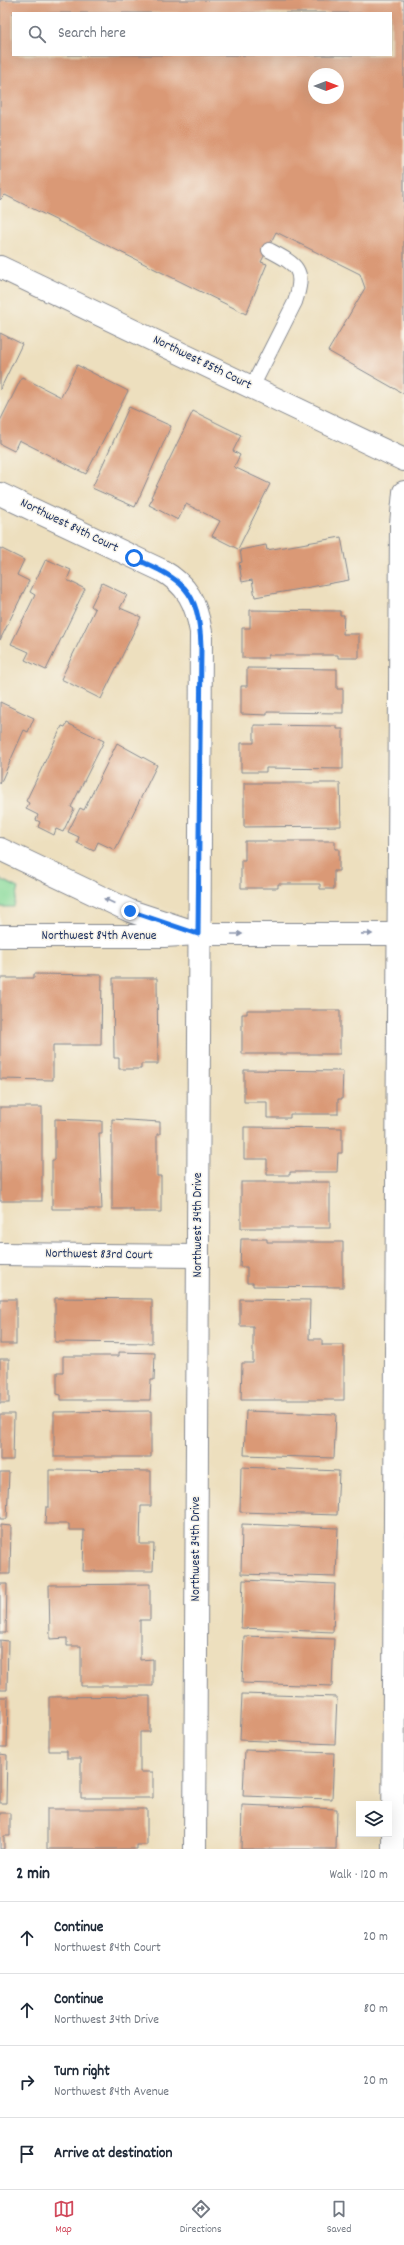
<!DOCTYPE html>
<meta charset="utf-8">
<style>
body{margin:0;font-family:Dekko,sans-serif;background:#f6f6f7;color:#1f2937}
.controls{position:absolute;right:12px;bottom:12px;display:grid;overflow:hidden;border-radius:0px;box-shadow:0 4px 16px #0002}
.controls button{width:36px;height:36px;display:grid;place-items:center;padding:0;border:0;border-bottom:1px solid #e0e1e3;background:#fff;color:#1f2937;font:20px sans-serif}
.compass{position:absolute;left:308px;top:68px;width:36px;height:36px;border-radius:50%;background:#fff;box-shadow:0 4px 16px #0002;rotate:90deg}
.stop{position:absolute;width:12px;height:12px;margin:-9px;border:3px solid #1a73e8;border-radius:50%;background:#fff}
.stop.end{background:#1a73e8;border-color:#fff;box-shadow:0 1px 4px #0008}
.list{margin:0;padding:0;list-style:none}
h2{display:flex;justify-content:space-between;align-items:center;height:52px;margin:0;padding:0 16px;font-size:17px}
h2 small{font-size:13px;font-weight:400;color:#747a83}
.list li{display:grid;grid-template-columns:26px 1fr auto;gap:12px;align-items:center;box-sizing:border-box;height:72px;padding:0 16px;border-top:1px solid #e0e1e3}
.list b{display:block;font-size:15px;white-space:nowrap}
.list p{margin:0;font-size:13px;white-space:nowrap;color:#747a83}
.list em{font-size:13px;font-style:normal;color:#747a83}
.icon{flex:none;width:22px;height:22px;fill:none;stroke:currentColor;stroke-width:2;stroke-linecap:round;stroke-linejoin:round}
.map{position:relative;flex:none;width:404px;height:1849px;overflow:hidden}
.search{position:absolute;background:#fff;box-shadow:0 4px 16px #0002;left:12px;right:12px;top:12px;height:44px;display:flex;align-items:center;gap:10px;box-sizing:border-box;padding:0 14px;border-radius:0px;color:#747a83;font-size:15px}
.sheet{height:340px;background:#fff}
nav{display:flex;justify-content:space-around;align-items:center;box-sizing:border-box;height:56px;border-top:1px solid #e0e1e3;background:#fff;font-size:11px;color:#747a83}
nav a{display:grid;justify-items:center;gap:2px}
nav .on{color:#d1495b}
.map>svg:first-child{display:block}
.green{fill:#8bdc9d;stroke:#53867e}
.building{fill:#da9976;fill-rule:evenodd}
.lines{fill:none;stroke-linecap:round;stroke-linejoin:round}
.service-casing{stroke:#84878e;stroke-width:16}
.minor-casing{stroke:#84878e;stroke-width:24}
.service{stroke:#fff;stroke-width:14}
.minor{stroke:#fff;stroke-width:22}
.oneway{fill:#8d97ae}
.route{stroke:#1a73e8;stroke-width:5}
.labels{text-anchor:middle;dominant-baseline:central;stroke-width:3;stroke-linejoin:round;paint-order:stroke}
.street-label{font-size:13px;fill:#1b2f5e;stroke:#f7f3e8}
</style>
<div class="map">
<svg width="404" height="1849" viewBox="0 0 404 1849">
<rect width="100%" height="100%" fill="#f7f3e8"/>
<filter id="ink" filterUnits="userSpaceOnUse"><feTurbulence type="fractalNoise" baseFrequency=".025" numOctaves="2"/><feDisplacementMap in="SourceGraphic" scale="8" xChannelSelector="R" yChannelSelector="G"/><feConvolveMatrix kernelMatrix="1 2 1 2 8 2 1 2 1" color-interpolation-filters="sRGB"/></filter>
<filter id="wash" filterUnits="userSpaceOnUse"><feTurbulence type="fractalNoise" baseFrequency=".012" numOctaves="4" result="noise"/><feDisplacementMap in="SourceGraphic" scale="16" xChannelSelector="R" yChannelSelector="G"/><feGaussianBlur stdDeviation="0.9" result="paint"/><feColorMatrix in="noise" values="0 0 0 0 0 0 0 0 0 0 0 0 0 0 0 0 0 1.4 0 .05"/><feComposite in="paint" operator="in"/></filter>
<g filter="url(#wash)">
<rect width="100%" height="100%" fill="#eddfbe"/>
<polygon class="green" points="0,879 18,888 14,907 0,907"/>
<g id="blocks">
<g class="building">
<path d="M0 0H404V394L328 351 365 288 360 274 276 232 261 262 267 264 246 314 5 195 0 200ZM13 13H391V55H13ZM314 74H338V98H314Z"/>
<polygon points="0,333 22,344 0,390"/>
<polygon points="77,365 128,391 86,474 19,440 14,451 0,444 0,421 22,377 61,397"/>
<polygon points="129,407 171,426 135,507 92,488"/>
<polygon points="193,411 241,435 233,451 240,455 234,467 270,484 238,549 212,536 220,521 186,504 178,520 149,505 153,498 151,497"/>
<polygon points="341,537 349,580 255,597 252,580 242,582 239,563 242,562 240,550 266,545 267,550"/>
<polygon points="0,548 24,560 17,575 29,581 0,640"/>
<polygon points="46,559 71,570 67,580 85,589 46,670 25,660 29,652 11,644 35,595 30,592"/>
<polygon points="102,583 127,595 120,608 141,617 101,699 61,679 95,609 91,606"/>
<polygon points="250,610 340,611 340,615 344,615 343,634 359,634 359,658 338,658 338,655 268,655 268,658 242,658 242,628 250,628"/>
<polygon points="247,668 337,669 337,689 343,689 343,713 267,712 267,715 241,714 241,686 247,686"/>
<polygon points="0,702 34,718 28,732 24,730 0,784"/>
<polygon points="67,723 104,741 71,807 74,809 63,832 56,829 54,835 38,827 40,822 36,820 38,815 26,809 29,803 26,801 62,726 65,727"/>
<polygon points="254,725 337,726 337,729 343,729 343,769 266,768 266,772 241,772 241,743 254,743"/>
<polygon points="117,743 157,765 115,850 98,842 94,851 77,843 79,837 68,832 80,808 84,810"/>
<polygon points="244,783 340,783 341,826 244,827"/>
<polygon points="245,841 335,841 335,849 339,849 339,871 334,871 334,889 320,889 320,884 278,884 278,888 241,888 241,860 245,860"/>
<polygon points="34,974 102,975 101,1045 53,1045 53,1080 0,1079 0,978 34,978"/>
<polygon points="113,978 157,978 158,1064 141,1064 141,1069 119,1069 119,1058 114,1058"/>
<polygon points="247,1010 340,1010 340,1054 242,1054 242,1014 247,1014"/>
<polygon points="244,1070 343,1071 342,1099 338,1099 338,1114 290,1114 290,1118 267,1118 267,1102 244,1102"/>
<rect x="0" y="1107" width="42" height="94"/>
<polygon points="55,1119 102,1121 102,1133 99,1133 102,1209 52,1209 52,1160 55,1160"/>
<polygon points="112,1119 160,1122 160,1134 157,1134 157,1176 161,1176 161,1212 133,1212 133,1209 112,1209"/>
<polygon points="244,1127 342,1128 342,1153 338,1153 337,1172 290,1172 290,1175 267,1175 267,1159 244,1159"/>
<rect x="241" y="1182" width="89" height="46"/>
<polygon points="241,1239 267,1239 267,1242 343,1242 343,1287 253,1286 253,1283 247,1283 247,1267 240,1267"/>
<polygon points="55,1298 152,1299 152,1343 55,1342"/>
<rect x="0" y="1299" width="16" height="45"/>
<polygon points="240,1299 310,1300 309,1339 322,1339 322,1345 344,1345 344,1400 241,1400 242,1363 253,1363 253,1326 240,1326"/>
<polygon points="119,1352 155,1353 154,1380 151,1380 150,1400 61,1400 61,1395 57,1394 57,1372 63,1372 63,1356 119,1356"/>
<rect x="0" y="1359" width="9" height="44"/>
<polygon points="151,1411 151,1457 54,1457 54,1412"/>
<polygon points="246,1411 336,1414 334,1458 244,1455"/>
<polygon points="0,1414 14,1414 13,1460 0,1460"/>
<polygon points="241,1467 339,1471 337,1515 240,1512"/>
<polygon points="49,1470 151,1471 151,1506 141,1506 140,1544 154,1544 153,1571 83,1571 84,1530 69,1530 69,1524 45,1524 46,1507 49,1507"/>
<polygon points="0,1472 9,1472 7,1519 0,1519"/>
<polygon points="242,1524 338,1528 336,1577 241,1574"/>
<polygon points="0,1525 11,1526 10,1574 0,1574"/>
<polygon points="243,1580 335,1584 333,1632 241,1628"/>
<polygon points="0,1584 7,1584 6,1633 0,1633"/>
<polygon points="150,1584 150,1620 140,1620 140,1660 153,1659 153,1686 81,1686 81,1646 67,1646 67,1638 50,1639 49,1585"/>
<polygon points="244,1636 334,1639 332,1686 242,1683"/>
<polygon points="0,1640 8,1641 7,1690 0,1690"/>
<polygon points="242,1694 337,1697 335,1744 240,1740"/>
<polygon points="150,1696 150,1732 140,1732 140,1772 153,1772 153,1798 81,1798 81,1758 67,1758 67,1751 49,1751 49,1697"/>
<polygon points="0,1697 8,1697 7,1747 0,1747"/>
<polygon points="245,1750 334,1753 332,1799 243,1796"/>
<polygon points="0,1754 7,1755 6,1803 0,1803"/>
<polygon points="242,1805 337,1809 336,1849 241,1849"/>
<polygon points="47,1809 147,1809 147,1845 137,1845 137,1849 47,1849"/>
<polygon points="0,1813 10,1813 10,1836 4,1836 4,1849 0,1849"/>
</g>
</g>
</g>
<g filter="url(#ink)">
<use href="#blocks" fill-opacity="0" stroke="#84878e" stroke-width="1"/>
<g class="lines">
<g class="service-casing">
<path id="service" d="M252 387 295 302C306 269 297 265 269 250"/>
</g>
<g class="minor-casing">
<g id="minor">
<polyline points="0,267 404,460"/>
<path d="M0 494 161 570C188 585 196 603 201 632L195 1849"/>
<polyline points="0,849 130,911 188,930"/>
<polyline points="0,936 164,936 198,934 404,934"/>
<polyline points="0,1254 198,1256"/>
<polyline points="393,1849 401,524 404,492"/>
</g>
</g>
<use href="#service" class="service"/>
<use href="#minor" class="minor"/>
</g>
<defs><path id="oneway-solid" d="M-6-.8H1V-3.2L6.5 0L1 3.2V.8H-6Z"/></defs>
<g class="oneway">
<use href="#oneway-solid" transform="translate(109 901) rotate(-155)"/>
<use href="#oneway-solid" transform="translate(237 934)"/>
<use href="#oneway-solid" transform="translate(367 934) rotate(1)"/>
</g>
</g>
<g class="lines" filter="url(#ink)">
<path class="route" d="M130 911 198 934 201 646C199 588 182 580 134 558"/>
</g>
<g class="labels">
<g class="street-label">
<text transform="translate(202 363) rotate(26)">Northwest 85th Court</text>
<text transform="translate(69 526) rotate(26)">Northwest 84th Court</text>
<text x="99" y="936">Northwest 84th Avenue</text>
<text transform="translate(198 1225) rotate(-90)">Northwest 34th Drive</text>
<text transform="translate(99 1255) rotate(1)">Northwest 83rd Court</text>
<text transform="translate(196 1549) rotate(-90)">Northwest 34th Drive</text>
</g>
</g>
</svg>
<div class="controls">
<button><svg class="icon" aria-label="layers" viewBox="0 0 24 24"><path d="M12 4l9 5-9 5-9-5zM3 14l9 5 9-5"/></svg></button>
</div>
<svg class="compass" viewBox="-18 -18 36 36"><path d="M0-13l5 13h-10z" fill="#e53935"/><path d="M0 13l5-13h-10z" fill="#747a83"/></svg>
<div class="stop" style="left:134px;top:558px"></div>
<div class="stop end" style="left:130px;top:911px"></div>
<div class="search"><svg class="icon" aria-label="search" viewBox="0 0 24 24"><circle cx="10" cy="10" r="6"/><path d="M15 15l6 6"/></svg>Search here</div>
</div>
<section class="sheet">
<h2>2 min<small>Walk · 120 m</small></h2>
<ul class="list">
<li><svg class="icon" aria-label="ahead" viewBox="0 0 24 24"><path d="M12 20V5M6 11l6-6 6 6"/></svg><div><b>Continue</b><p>Northwest 84th Court</p></div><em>20 m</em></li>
<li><svg class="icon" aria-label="ahead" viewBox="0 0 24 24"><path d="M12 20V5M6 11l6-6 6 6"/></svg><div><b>Continue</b><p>Northwest 34th Drive</p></div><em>80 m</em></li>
<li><svg class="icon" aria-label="right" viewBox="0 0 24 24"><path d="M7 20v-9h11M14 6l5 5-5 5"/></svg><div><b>Turn right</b><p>Northwest 84th Avenue</p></div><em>20 m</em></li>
<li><svg class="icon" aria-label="arrive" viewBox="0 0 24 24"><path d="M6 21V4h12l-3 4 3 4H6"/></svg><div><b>Arrive at destination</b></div></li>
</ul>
</section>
<nav>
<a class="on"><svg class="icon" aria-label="map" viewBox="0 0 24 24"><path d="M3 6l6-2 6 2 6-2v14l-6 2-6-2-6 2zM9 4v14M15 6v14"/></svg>Map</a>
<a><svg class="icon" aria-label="directions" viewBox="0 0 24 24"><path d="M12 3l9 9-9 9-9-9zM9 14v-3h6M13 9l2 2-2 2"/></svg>Directions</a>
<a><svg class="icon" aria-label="saved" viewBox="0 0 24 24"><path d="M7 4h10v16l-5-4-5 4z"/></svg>Saved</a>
</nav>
